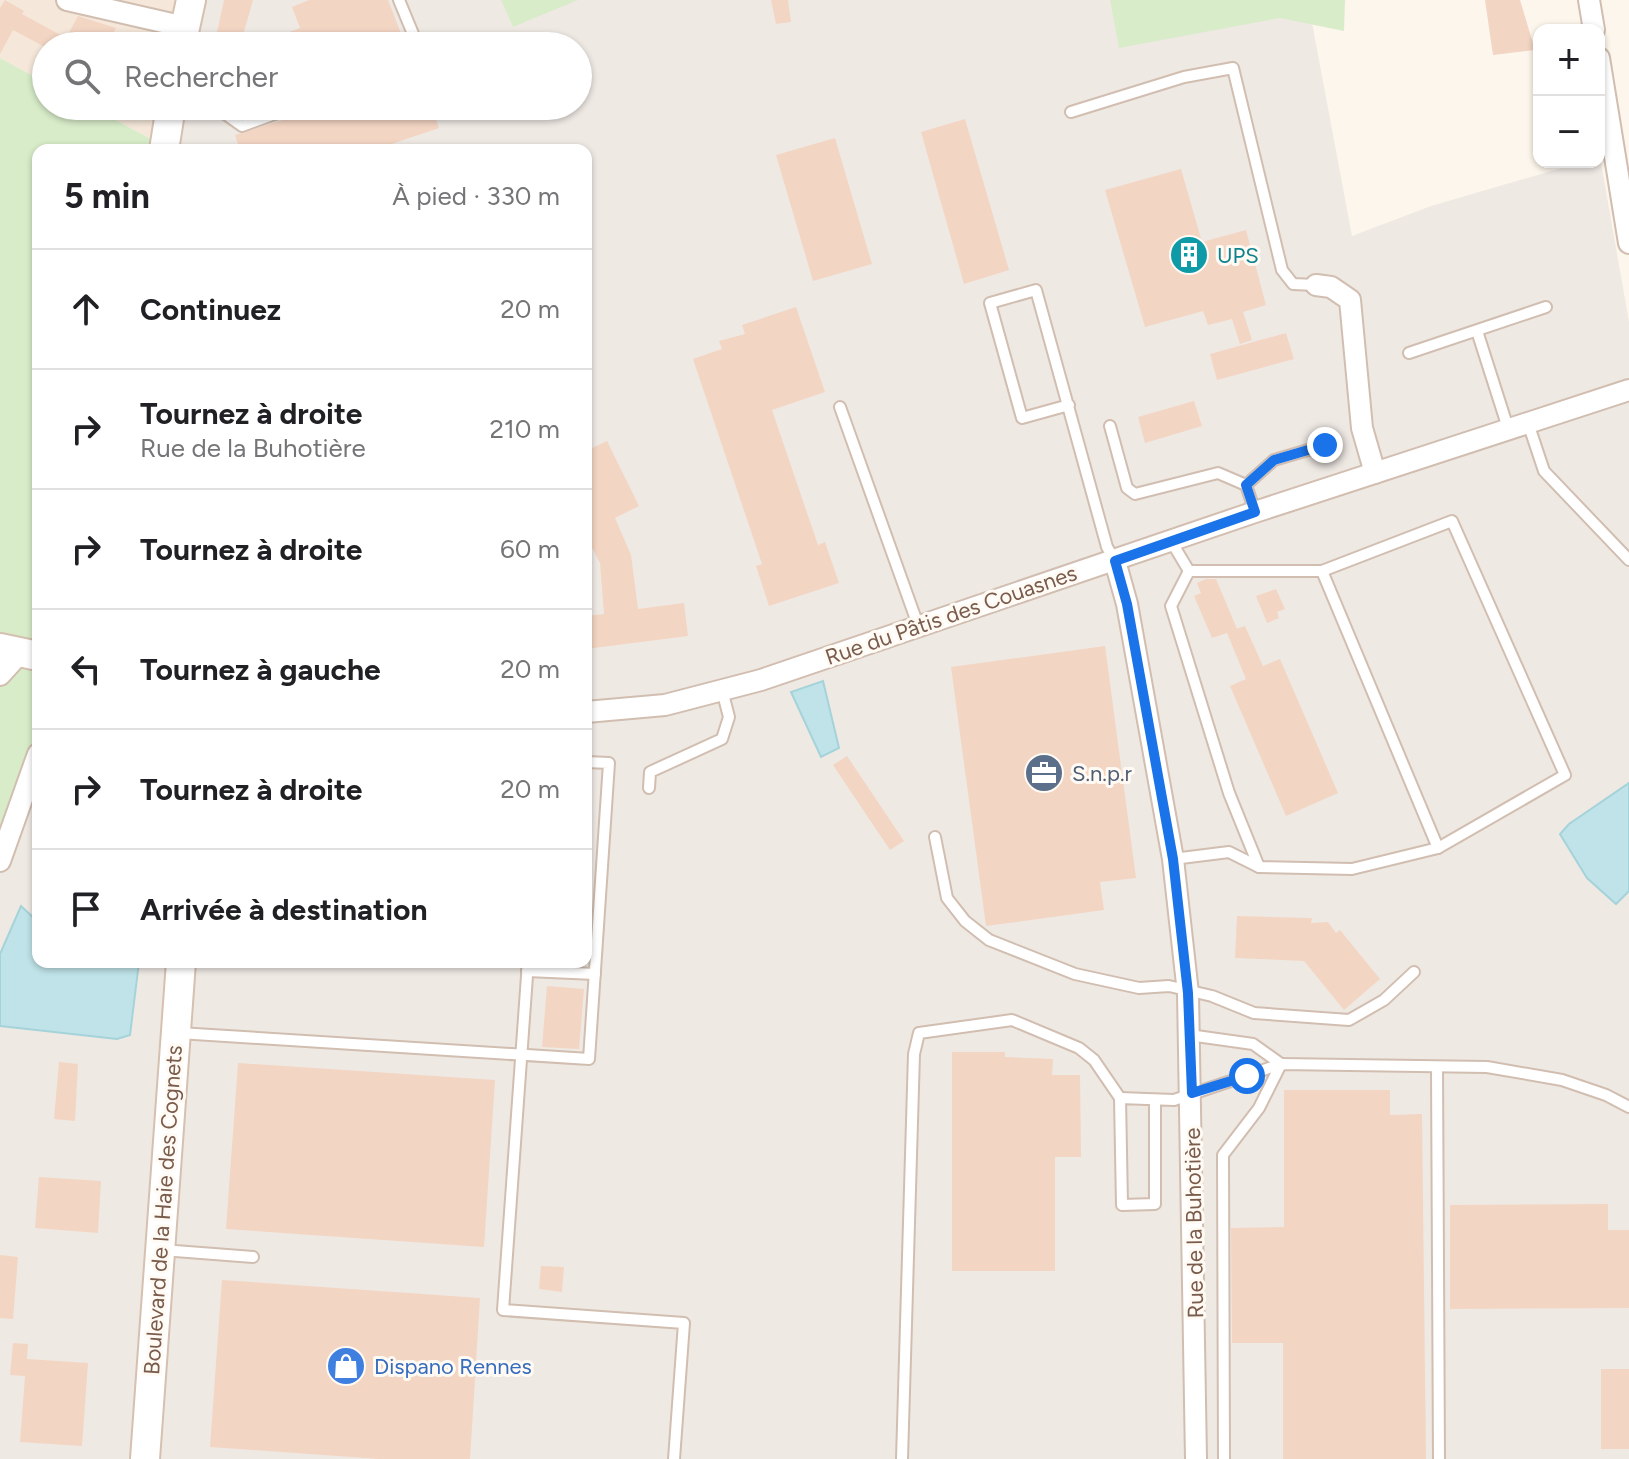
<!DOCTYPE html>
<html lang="fr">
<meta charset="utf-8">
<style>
body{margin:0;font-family:Figtree,sans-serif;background:#f6f6f6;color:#202124}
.controls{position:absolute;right:24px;top:24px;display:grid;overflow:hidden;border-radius:16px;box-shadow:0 2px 6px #0004}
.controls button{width:72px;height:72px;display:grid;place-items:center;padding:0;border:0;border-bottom:2px solid #e0e0e0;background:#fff;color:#202124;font:40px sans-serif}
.stop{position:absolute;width:24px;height:24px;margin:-18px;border:6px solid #1a73e8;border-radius:50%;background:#fff}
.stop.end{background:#1a73e8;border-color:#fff;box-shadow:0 2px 8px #0008}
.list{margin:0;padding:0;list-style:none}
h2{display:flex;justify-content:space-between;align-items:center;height:104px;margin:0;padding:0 32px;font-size:34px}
h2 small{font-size:26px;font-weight:400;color:#757577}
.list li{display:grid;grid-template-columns:52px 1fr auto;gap:24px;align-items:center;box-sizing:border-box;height:120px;padding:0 32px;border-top:2px solid #e0e0e0}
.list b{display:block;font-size:30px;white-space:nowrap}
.list p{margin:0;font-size:26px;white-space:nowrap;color:#757577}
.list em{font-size:26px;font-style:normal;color:#757577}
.icon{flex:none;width:44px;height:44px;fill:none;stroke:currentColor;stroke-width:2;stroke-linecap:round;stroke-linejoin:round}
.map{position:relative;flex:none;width:1629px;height:1459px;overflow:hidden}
.search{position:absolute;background:#fff;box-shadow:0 2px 6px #0004;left:32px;top:32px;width:560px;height:88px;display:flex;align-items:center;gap:20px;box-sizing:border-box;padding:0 28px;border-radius:44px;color:#757577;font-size:30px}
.panel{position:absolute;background:#fff;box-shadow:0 2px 6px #0004;left:32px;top:144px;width:560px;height:824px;border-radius:16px}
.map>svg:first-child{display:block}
.residential{fill:#f5e8da}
.industrial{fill:#efe9e4}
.green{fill:#d8ecc9}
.water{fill:#bfe3e8;stroke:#a5d3da;stroke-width:2}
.building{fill:#f3d5c3}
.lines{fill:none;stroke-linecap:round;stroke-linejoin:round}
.lane-casing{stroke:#d1beb0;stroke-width:14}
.street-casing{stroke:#d1beb0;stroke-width:24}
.secondary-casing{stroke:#d6c0b0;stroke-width:32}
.lane{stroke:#fff;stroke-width:10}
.street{stroke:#fff;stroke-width:20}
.secondary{stroke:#fff;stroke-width:28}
.route{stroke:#1a73e8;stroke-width:10}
.labels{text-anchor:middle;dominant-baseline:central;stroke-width:6;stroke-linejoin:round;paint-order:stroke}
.culture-label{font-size:22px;fill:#0d838f;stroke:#fffaf3;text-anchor:start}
.street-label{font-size:22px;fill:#7a5c4d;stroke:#fffaf3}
.service-label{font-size:22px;fill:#4e5e75;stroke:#fffaf3;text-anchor:start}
.shop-label{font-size:22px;fill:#366cbe;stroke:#fffaf3;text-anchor:start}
</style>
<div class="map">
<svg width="1629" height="1459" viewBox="0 0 1629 1459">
<rect width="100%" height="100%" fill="#fdf6ec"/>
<g class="residential">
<polygon points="0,0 201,0 191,46 46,46 46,83 0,58"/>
<polygon points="89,106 179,106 153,140"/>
</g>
<polygon class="industrial" points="201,0 1305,0 1310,12 1352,236 1431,206 1582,162 1599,162 1600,157 1629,322 1629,1459 0,1459 0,873 38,761 38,962 586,962 586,150 173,150 179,106 578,106 578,46 191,46"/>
<g class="green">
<polygon points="501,0 578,0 513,27"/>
<polygon points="1110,0 1345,0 1344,31 1280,18 1119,48"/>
<polygon points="0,58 46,83 46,106 89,106 153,140 150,150 38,150 38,615 32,646 38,659 38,761 0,873"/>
</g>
<g class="water">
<polygon points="823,681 839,748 821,757 791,692"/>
<polygon points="1629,783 1629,891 1616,904 1587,878 1560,834 1569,824"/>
<polygon points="21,906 38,922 38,962 139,962 130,1035 117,1039 0,1026 0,954"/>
</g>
<g class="building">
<polygon points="5,0 24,11 22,14 66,38 78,16 116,28 108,43 99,38 95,46 43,46 13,30 0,54 0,8"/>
<polygon points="224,0 253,0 240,46 214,46"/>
<polygon points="309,0 388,0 406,46 253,46 300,28 292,7"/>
<polygon points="771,0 788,0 791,22 776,24"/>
<polygon points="1485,0 1520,0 1535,50 1493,55"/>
<polygon points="327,106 431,106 439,128 374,150 240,150 235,135"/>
<polygon points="965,119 1009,270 964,284 921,132"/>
<polygon points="835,138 872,264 813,281 776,155"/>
<polygon points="1181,169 1202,242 1246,230 1266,305 1243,312 1252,340 1240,344 1232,319 1208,325 1203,311 1145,327 1105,190"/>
<polygon points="796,307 825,392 772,410 818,545 825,542 839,583 769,606 756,566 762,564 693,359 722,349 719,341 745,334 742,325"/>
<polygon points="1286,333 1294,359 1217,380 1210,354"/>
<polygon points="1194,401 1202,426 1145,443 1138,417"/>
<polygon points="607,441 639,506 615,518 631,555 638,609 684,603 688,636 586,649 586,616 604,614 600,563 586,536 586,451"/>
<polygon points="1206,579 1216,579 1237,629 1233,630 1245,626 1263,666 1280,659 1338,793 1286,816 1230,686 1246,679 1227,633 1212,638 1194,596 1201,593 1197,583"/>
<polygon points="1276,589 1285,609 1277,612 1279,618 1267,623 1256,596"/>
<polygon points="1105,646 1136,878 1100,882 1104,910 986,926 951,667"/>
<polygon points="847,756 904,841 890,850 833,765"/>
<polygon points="1237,916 1312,918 1311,923 1328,922 1336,933 1340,930 1380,979 1344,1010 1304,961 1235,958"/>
<polygon points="547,986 584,989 579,1049 542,1047"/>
<polygon points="952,1052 1005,1052 1005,1057 1053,1059 1052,1075 1080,1075 1081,1157 1055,1157 1055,1271 952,1271"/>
<polygon points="59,1062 78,1064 75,1121 54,1119"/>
<polygon points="238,1063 495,1080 484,1247 226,1229"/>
<polygon points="1284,1090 1390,1090 1390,1115 1422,1114 1426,1459 1283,1459 1283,1343 1232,1343 1231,1228 1284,1227"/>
<polygon points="39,1177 101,1181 98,1233 35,1228"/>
<polygon points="1608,1204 1608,1230 1629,1230 1629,1308 1450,1309 1450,1205"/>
<polygon points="0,1255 18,1257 13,1319 0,1318"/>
<polygon points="541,1266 564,1267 562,1292 539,1289"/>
<polygon points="222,1280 480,1298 470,1459 379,1459 210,1447"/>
<polygon points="13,1343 28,1344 27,1359 88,1363 82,1446 20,1442 25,1376 10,1375"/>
<rect x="1601" y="1369" width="28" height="80"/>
</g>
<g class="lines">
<g class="lane-casing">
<g id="lane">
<polyline points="399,0 418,46"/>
<polyline points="214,106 242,126 297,106"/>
<polyline points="1071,112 1184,77 1233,68 1282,270 1293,284 1316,285"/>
<polyline points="1477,331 1508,428"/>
<polyline points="1409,353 1546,307"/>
<polyline points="1069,405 1022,418 990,303 1036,290 1107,547 1115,561"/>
<polyline points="840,407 918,625"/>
<polyline points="1528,423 1544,471 1629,560"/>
<polyline points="1110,426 1127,488 1135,494 1218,473 1246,485 1255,512"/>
<polyline points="1246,485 1274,460 1325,445"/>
<polyline points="1171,541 1189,571 1322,571 1452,521 1565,775 1438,848 1352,869 1259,867 1229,852 1173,859"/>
<polyline points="1189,571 1171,606 1229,793 1259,867"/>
<polyline points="1322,571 1438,848"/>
<polyline points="649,788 650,772 722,739 729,717 722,690"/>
<polyline points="935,837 947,898 965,921 989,940 1075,974 1139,988 1169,986 1212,996 1254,1013 1349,1020 1384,1000 1414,972"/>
<polyline points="528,962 503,1310 684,1323 674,1459"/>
<polyline points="527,971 595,974"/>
<polyline points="179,1033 589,1059 609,763 586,762"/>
<polyline points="1189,1035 1253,1044 1281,1064"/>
<polyline points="1437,1068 1439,1459"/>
<polyline points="1155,1100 1155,1204 1122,1205 1120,1098 1174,1100 1281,1064 1487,1067 1562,1080 1606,1095 1629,1107"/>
<polyline points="162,1250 253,1257"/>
<polyline points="902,1459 914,1054 919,1033 1012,1020 1079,1048 1094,1060 1120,1098"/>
<polyline points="1224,1459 1223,1155 1259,1108 1281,1064"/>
</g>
</g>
<g class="street-casing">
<g id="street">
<polyline points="67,0 185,27"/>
<polyline points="1589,0 1594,30"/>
<polyline points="1599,58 1629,243"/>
<polyline points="1316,285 1331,287 1350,300 1362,428 1375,473"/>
<polyline points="1115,561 1127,604 1173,859 1188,993 1196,1459"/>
<polyline points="0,675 19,654"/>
<polyline points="586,712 665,705 761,680 1255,512 1629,390"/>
<polyline points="0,861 38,754"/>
</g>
</g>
<g class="secondary-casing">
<g id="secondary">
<polyline points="181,46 191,0"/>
<polyline points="164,150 171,106"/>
<polyline points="0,648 38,656"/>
<polyline points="145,1459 181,962"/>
</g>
</g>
<use href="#lane" class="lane"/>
<use href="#street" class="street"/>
<use href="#secondary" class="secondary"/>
</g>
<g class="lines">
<polyline class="route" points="1247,1076 1192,1093 1188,993 1173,859 1127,604 1115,561 1255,512 1246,485 1274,460 1325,445"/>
</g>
<defs>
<g id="building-disc" transform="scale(2)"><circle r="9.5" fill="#0f9aa8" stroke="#fffaf3"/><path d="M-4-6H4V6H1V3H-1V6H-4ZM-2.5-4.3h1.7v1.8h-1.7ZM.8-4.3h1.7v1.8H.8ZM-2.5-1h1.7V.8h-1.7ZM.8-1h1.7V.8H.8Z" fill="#fff"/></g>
<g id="office-disc" transform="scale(2)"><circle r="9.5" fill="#5c6f8a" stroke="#fffaf3"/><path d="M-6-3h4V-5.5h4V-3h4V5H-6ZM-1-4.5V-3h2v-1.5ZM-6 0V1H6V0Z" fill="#fff"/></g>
<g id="shop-disc" transform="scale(2)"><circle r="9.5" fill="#3f7fe0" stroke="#fffaf3"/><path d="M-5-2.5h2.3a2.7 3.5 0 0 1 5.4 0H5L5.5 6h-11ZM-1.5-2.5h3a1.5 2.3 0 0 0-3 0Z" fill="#fff"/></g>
</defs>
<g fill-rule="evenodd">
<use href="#building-disc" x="1189" y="255"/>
<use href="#office-disc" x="1044" y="773"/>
<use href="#shop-disc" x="346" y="1366"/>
</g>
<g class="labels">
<g class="culture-label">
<text x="1217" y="255">UPS</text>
</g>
<g class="street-label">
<text transform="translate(951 615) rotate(-19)">Rue du Pâtis des Couasnes</text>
<text transform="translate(163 1210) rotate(-86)">Boulevard de la Haie des Cognets</text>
<text transform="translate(1194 1223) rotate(-91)">Rue de la Buhotière</text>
</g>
<g class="service-label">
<text x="1072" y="773">S.n.p.r</text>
</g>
<g class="shop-label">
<text x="374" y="1366">Dispano Rennes</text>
</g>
</g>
</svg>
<div class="controls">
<button>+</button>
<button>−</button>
</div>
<div class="stop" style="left:1247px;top:1076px"></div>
<div class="stop end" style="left:1325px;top:445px"></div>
<div class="search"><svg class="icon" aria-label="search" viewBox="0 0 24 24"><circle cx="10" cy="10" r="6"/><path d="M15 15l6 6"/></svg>Rechercher</div>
<section class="panel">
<h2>5 min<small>À pied · 330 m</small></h2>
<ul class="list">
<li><svg class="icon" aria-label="ahead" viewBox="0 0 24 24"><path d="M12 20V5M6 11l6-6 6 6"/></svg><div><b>Continuez</b></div><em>20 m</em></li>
<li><svg class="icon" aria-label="right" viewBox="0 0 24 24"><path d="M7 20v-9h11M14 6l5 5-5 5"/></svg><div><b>Tournez à droite</b><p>Rue de la Buhotière</p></div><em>210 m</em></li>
<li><svg class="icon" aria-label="right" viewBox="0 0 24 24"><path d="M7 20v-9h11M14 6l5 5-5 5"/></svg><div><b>Tournez à droite</b></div><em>60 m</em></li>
<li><svg class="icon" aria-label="left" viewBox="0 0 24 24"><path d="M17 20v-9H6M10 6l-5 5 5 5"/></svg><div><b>Tournez à gauche</b></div><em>20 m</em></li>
<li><svg class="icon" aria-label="right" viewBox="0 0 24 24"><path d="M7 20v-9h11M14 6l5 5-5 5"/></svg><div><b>Tournez à droite</b></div><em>20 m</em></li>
<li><svg class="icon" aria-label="arrive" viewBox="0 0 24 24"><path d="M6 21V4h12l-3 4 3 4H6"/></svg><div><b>Arrivée à destination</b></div></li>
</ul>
</section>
</div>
